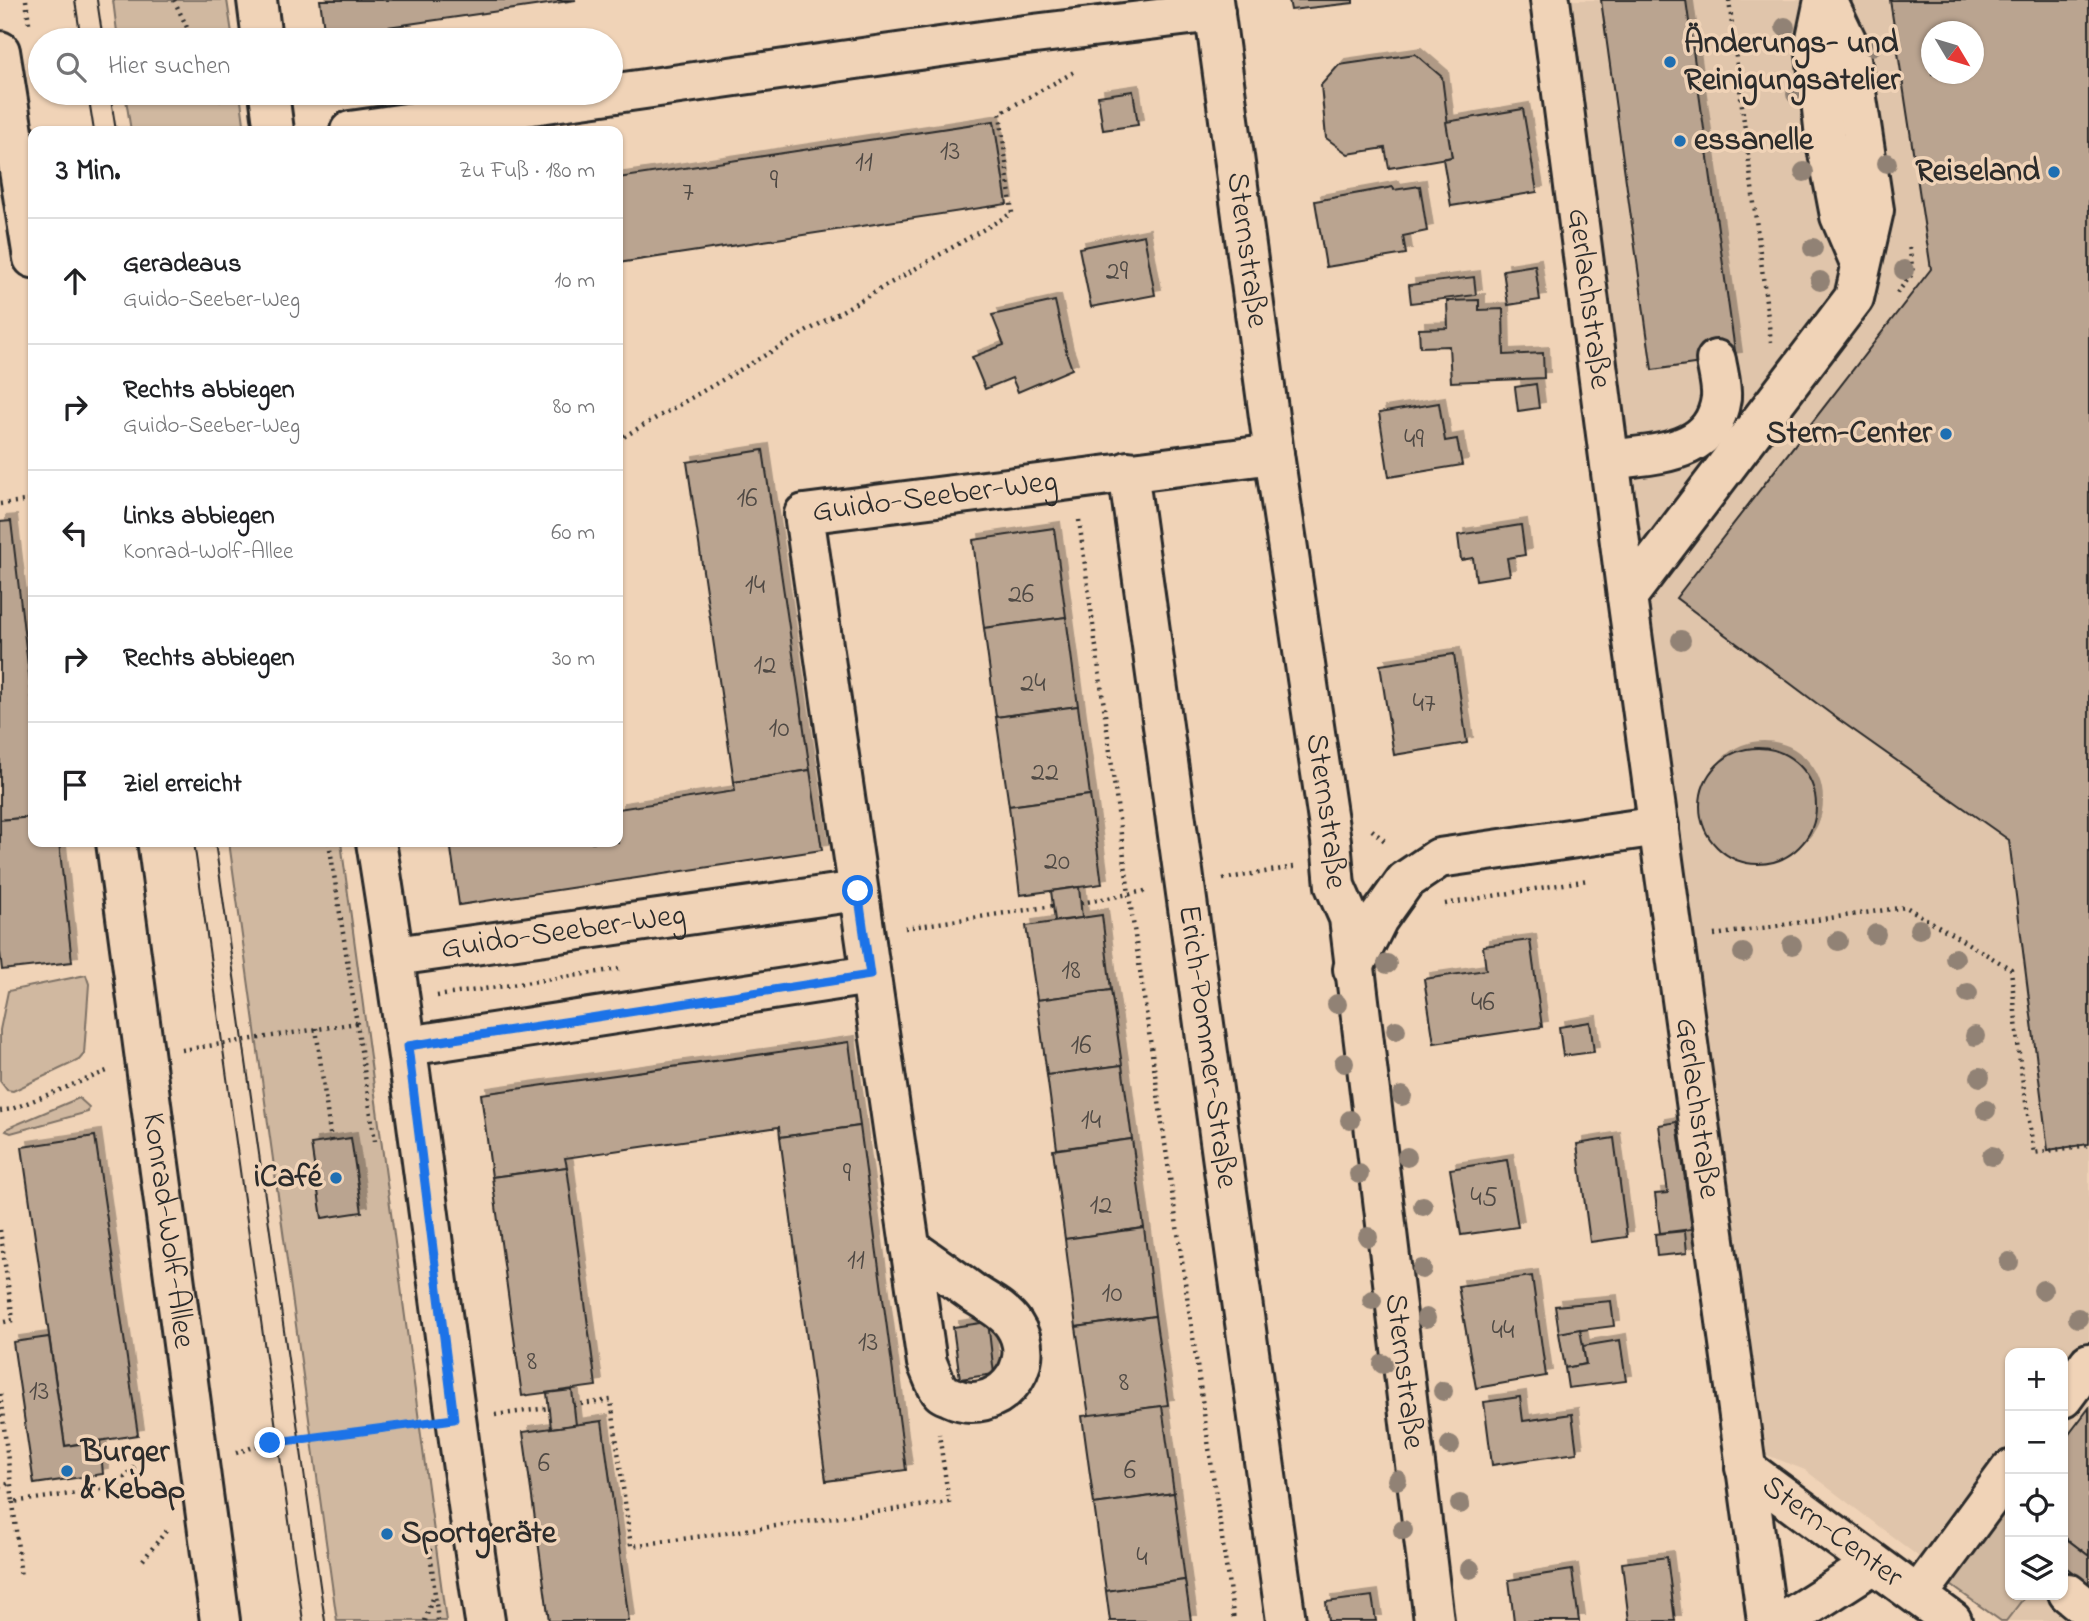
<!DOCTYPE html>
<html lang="de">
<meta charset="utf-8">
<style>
body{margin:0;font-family:"Indie Flower",sans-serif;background:#f2f2f2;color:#202124}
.controls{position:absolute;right:21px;bottom:21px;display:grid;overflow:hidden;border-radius:14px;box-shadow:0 2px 5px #0004}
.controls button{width:63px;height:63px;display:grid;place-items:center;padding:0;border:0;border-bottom:2px solid #e0e0e0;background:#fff;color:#202124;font:35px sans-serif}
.compass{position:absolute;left:1921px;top:21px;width:63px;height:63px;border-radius:50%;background:#fff;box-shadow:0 2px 5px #0004;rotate:128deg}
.stop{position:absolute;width:21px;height:21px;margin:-16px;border:5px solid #1a73e8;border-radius:50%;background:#fff}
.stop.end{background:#1a73e8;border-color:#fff;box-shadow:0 2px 7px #0008}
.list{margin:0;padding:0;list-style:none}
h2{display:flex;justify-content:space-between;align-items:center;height:91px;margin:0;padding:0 28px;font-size:30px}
h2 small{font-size:23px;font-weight:400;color:#757577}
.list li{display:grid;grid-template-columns:46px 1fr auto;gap:21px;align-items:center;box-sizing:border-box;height:126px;padding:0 28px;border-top:2px solid #e0e0e0}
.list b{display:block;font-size:26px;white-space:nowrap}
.list p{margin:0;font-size:23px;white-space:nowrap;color:#757577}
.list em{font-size:23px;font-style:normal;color:#757577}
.icon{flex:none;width:38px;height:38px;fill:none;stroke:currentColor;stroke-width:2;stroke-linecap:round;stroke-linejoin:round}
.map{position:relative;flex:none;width:2089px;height:1621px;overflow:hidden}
.search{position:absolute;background:#fff;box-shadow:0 2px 5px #0004;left:28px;top:28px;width:595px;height:77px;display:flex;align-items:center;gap:18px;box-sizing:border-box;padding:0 24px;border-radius:38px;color:#757577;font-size:26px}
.panel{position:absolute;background:#fff;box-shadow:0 2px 5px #0004;left:28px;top:126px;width:595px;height:721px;border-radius:14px}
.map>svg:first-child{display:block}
.built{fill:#e0c5ab;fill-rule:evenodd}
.green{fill:#d0b8a0;stroke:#7e7266;stroke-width:2}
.building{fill:#baa490;stroke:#2b2b2b;stroke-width:2;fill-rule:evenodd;filter:url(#shadow)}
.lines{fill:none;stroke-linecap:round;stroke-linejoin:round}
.minor-casing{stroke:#2b2b2b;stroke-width:44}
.path{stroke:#2b2b2b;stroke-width:4.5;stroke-dasharray:2 5;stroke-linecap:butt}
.minor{stroke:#f0d3b7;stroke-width:38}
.tram{stroke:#2b2b2b;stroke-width:2}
.tree{fill:#918274}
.route{stroke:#1a73e8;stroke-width:9}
.poi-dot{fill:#1f6fb2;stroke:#f0d3b7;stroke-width:2.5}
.labels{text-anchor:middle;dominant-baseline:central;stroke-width:7;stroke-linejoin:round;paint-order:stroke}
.number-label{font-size:28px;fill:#4f4944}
.poi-label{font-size:32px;font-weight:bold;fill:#2b2b2b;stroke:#f0d3b7;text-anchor:start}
.street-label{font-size:32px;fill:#2b2b2b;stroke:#f0d3b7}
</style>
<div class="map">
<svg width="2089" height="1621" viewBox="0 0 2089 1621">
<defs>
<filter id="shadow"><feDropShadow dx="6" dy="-6" stdDeviation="0" flood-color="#0004"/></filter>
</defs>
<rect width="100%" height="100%" fill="#f0d3b7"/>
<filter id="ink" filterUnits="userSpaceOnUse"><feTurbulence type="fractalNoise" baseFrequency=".0143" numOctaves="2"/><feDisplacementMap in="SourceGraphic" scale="14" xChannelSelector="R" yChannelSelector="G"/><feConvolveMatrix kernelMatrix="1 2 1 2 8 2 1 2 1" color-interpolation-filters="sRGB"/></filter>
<g filter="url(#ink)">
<path class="built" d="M1565 0H2089V1621H2003L1805 1470 1764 1454ZM1932 32H1974V74H1932ZM2010 1353H2063V1595H2010Z"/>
<g class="green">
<polygon points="113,0 227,0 233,40 118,40"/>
<polygon points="125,93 240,93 245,131 131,131"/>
<polygon points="229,842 341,842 446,1621 337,1621"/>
<polygon points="86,975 89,984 84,1054 79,1060 13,1091 7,1090 0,1081 0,1030 8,991"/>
<polygon points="79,1098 89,1107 88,1112 11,1133 6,1131 8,1128"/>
<polygon points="2010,1498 2010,1595 2026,1595 2006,1621 2001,1621 1948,1583"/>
</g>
<g class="building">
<polygon points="320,0 576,0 325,36"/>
<polygon points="1289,0 1353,0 1353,3 1291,10"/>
<polygon points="1601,0 1686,0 1736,358 1652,370"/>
<path d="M1890 0H2089V1144L2048 1150 2009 840 1835 717 1676 598 1931 269ZM1932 32H1974V74H1932Z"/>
<polygon points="1415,54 1442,77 1452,157 1389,168 1385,148 1348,154 1326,138 1321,85 1339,65"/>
<polygon points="1133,91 1138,125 1103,130 1098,96"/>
<polygon points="1523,109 1537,192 1451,206 1443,159 1452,157 1446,122"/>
<polygon points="994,121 1007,204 618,263 618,178"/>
<polygon points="1420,186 1427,231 1403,236 1406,254 1326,267 1315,201 1393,187 1394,190"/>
<polygon points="1144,235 1155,295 1091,307 1079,248"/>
<polygon points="1535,265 1540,300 1508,305 1503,270"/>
<polygon points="1474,277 1476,295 1411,303 1409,285"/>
<polygon points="1479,300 1479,310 1503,309 1504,355 1543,353 1544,378 1451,382 1449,346 1420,347 1419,329 1448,328 1447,301"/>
<polygon points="1055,301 1067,355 1072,369 1018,392 1012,378 985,389 972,357 1004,345 992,315"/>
<polygon points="1536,384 1539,408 1518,411 1515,387"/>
<polygon points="1439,403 1445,441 1457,439 1462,465 1389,477 1379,413"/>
<polygon points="763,450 810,770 734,782 687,462"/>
<polygon points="11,521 33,708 33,817 0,820 0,522"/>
<polygon points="1521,525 1525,555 1507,558 1510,575 1476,580 1473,558 1461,560 1458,535"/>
<polygon points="1054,528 1066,617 984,628 973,540"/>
<polygon points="1066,617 1078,706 996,717 984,628"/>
<polygon points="1454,654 1467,743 1394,755 1380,665"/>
<polygon points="1078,706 1090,795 1009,806 996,717"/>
<circle cx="1758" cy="806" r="58"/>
<polygon points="810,770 822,850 459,905 450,842 618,842 618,809 735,791 734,782"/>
<polygon points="1090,795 1102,884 1020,895 1009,806"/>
<polygon points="33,817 33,842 59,842 72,962 2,970 0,952 0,820"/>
<polygon points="1079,887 1082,918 1055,921 1051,891"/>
<polygon points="1102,915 1111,990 1037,1000 1026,926"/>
<polygon points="1530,940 1542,1027 1434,1043 1424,979 1486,970 1483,946"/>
<polygon points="1111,990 1122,1065 1047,1075 1037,1000"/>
<polygon points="1590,1022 1594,1052 1563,1056 1559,1027"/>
<polygon points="849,1042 860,1126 780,1137 779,1127 565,1158 567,1167 492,1177 481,1094"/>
<polygon points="1122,1065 1132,1139 1057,1149 1047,1075"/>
<polygon points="1677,1122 1692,1229 1660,1233 1655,1194 1668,1193 1659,1125"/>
<polygon points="860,1126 906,1470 826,1481 780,1137"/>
<polygon points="95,1136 138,1435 65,1446 22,1147"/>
<polygon points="351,1138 362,1212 322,1218 311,1144"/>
<polygon points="1614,1138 1627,1237 1590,1242 1577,1144"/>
<polygon points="1132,1139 1144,1228 1065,1239 1053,1150"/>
<polygon points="1507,1160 1518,1227 1461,1235 1450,1169"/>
<polygon points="567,1167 596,1386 522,1396 492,1177"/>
<polygon points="1144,1228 1155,1316 1076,1327 1065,1239"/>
<polygon points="1685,1231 1687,1253 1657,1256 1655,1234"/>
<polygon points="1532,1276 1546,1376 1476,1388 1458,1286"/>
<polygon points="1611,1301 1614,1326 1559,1333 1555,1306"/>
<polygon points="1155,1316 1168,1405 1089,1416 1076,1327"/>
<polygon points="988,1322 994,1374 960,1379 953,1327"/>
<polygon points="1580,1329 1586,1364 1565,1368 1559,1333"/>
<polygon points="49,1337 65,1446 100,1441 103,1474 34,1484 13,1342"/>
<polygon points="1620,1340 1626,1381 1568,1388 1565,1368 1586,1364 1583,1346"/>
<polygon points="572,1390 576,1425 551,1428 547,1393"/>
<polygon points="1520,1397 1523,1421 1572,1414 1577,1453 1492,1465 1484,1402"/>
<polygon points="1162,1406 1174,1493 1094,1504 1082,1416"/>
<polygon points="2089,1408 2089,1556 2063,1536 2063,1442"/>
<polygon points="602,1421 629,1621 549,1621 523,1432"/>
<polygon points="1174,1493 1185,1580 1106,1591 1094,1504"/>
<polygon points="2068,1540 2089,1556 2089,1585 2063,1565 2063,1546"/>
<polygon points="1667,1557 1675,1621 1629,1621 1622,1563"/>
<polygon points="1572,1570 1579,1621 1514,1621 1509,1580"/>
<polygon points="1185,1580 1191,1621 1110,1621 1106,1591"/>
<polygon points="1372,1596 1376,1621 1328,1621 1326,1602"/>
</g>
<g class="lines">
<g class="minor-casing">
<g id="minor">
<polyline points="257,0 262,40"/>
<path id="s1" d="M1213 0 1274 454 1331 841 1335 886 1349 918 1434 1621"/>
<path id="s2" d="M1550 0 1627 597 1767 1621"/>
<polyline points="1824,0 1815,43 1825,137 1840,216 1860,263"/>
<polyline points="0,51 33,258"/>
<polyline points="269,93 274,131"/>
<polyline points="350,131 1010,37 1215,12"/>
<path d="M1610 460C1655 453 1713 456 1721 398 1722 386 1718 372 1716 360"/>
<path id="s3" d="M1128 471 1286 1621"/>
<polyline points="1627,597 1854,298 1874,210 1849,46 1827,0"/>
<path id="s4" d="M116 842 220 1621"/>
<path d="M376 842C418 1101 445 1362 485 1621"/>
<path id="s5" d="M395 956 858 891"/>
<polyline points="1353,969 1378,919 1405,881 1439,858 1659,826"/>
<polyline points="408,1046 870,975"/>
<path id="s6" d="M910 1248C932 1263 954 1279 976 1295 989 1303 1006 1312 1014 1325 1042 1367 995 1418 951 1397 948 1395 944 1395 941 1392 935 1386 931 1371 927 1363L804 514 1274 454"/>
<polyline points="2063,1398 2089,1363"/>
<path id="s7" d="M1745 1468 1952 1621"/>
<polyline points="2068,1593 2089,1610"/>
<polyline points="1918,1595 2010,1470"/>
<polyline points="1785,1621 1874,1564"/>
</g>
</g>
<g class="path">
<polyline points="26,0 29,23"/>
<polyline points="174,0 193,40"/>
<polyline points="1729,0 1771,342"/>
<polyline points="217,93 220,100 229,98"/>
<polyline points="1897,293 1913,273 1909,245"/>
<polyline points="618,440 1012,213 1000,113 1076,71"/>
<polyline points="0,504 33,500"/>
<polyline points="1079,520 1129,894 1234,1621"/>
<polyline points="1372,830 1387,843"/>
<polyline points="329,842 375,1141"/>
<polyline points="1223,879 1294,867"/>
<polyline points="1081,903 1145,891"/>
<polyline points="1445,904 1588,880"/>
<polyline points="905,928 1053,906"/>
<polyline points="1714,935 1906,907 2011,969 2020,1064 2034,1153 2089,1145"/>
<polyline points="437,996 619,969"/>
<polyline points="316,1028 331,1141"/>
<polyline points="182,1050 357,1023"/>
<polyline points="0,1111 12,1109 107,1071"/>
<polyline points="0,1230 13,1320 0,1323"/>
<polyline points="0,1394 13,1502 113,1488 157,1446"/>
<polyline points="574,1405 611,1400 631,1546 949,1502 939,1434"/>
<polyline points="495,1415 549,1408"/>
<polyline points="236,1453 262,1444 417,1423"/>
<polyline points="0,1488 11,1482"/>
<polyline points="13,1502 21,1578"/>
<polyline points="429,1542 438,1621"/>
<polyline points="143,1560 166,1531"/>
<polyline points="425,1621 433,1595"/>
</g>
<use href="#minor" class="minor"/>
<g class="tram">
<polyline points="75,0 81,40"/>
<polyline points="97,0 103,40"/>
<polyline points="88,93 94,131"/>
<polyline points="110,93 116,131"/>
<polyline points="194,842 303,1621"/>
<polyline points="215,842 325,1621"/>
</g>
</g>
<g class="tree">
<circle cx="1785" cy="27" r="10"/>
<circle cx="1872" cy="46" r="10"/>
<circle cx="1796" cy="94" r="10"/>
<circle cx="1887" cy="163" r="10"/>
<circle cx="1804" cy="172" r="10"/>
<circle cx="1813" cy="248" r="10"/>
<circle cx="1904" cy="270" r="10"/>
<circle cx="1820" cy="281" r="10"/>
<circle cx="1681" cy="640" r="10"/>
<circle cx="1919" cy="929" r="10"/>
<circle cx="1876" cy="934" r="10"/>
<circle cx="1838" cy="941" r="10"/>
<circle cx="1792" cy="945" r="10"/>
<circle cx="1743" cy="953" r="10"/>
<circle cx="1955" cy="958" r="10"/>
<circle cx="1387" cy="964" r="10"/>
<circle cx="1968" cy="993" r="10"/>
<circle cx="1337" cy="1004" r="10"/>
<circle cx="1396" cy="1030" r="10"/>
<circle cx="1975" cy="1036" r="10"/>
<circle cx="1344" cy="1063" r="10"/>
<circle cx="1980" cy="1077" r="10"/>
<circle cx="1402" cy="1096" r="10"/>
<circle cx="1986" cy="1110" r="10"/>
<circle cx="1350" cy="1120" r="10"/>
<circle cx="1992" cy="1156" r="10"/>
<circle cx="1407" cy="1157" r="10"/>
<circle cx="1359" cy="1174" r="10"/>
<circle cx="1423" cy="1206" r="10"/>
<circle cx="1368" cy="1237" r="10"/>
<circle cx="2009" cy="1262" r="10"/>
<circle cx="1422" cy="1269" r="10"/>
<circle cx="2043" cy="1290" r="10"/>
<circle cx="1372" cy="1300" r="10"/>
<circle cx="1426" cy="1318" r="10"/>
<circle cx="2078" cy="1318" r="10"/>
<circle cx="1383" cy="1364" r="10"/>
<circle cx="1443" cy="1391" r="10"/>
<circle cx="1450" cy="1445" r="10"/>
<circle cx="1397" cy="1480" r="10"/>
<circle cx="1460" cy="1504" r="10"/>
<circle cx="1403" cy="1530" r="10"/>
<circle cx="1470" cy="1569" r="10"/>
</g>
</g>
<g class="lines" filter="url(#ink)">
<polyline class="route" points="270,1443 454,1419 408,1046 870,975 858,891"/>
</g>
<g class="poi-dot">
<circle cx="1670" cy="62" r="7"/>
<circle cx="1680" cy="141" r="7"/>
<circle cx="2054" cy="172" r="7"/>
<circle cx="1946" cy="434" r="7"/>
<circle cx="336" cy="1178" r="7"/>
<circle cx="67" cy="1471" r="7"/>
<circle cx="387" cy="1534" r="7"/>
</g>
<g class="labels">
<g class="number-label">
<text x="950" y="152">13</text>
<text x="864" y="163">11</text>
<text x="774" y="181">9</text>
<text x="688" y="193">7</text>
<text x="1117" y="272">29</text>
<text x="1414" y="440">49</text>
<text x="747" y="499">16</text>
<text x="755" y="586">14</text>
<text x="1021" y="595">26</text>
<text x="765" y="666">12</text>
<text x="1033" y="684">24</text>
<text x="1424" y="704">47</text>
<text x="779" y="729">10</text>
<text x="1045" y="773">22</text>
<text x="1057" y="862">20</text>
<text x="1071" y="971">18</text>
<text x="1483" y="1003">46</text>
<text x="1081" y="1046">16</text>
<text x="1091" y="1121">14</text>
<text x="847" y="1174">9</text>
<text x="1484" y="1198">45</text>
<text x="1101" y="1206">12</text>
<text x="856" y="1261">11</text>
<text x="1112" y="1294">10</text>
<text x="1503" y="1331">44</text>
<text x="868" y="1343">13</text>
<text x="532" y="1362">8</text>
<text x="1124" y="1383">8</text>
<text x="39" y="1392">13</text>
<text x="544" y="1464">6</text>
<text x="1130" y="1471">6</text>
<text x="1142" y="1558">4</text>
</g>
<g class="poi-label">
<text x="1684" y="44">Änderungs- und<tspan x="1684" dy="37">Reinigungsatelier</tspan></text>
<text x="1694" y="141">essanelle</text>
<text x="2040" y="172" text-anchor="end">Reiseland</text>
<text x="1932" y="434" text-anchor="end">Stern-Center</text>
<text x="322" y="1178" text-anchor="end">iCafé</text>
<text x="81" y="1453">Burger<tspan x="81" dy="37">&amp; Kebap</tspan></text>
<text x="401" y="1534">Sportgeräte</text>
</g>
<g class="street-label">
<text stroke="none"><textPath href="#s1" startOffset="252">Sternstraße</textPath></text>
<text stroke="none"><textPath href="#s2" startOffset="301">Gerlachstraße</textPath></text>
<text stroke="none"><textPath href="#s6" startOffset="1292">Guido-Seeber-Weg</textPath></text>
<text stroke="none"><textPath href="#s1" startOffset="819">Sternstraße</textPath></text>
<text stroke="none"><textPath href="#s5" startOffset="170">Guido-Seeber-Weg</textPath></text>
<text stroke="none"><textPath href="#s3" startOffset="581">Erich-Pommer-Straße</textPath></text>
<text stroke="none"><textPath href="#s2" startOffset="1118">Gerlachstraße</textPath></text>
<text stroke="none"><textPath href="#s4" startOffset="392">Konrad-Wolf-Allee</textPath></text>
<text stroke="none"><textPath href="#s1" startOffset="1386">Sternstraße</textPath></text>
<text stroke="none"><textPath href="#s7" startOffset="108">Stern-Center</textPath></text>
</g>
</g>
</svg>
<div class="controls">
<button>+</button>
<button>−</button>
<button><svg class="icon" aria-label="locate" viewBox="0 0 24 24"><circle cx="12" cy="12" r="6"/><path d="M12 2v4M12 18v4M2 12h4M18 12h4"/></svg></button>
<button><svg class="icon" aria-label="layers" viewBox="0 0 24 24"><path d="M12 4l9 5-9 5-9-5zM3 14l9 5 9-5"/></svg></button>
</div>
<svg class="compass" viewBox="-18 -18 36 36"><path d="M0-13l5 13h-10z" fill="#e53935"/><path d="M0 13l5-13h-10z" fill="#757577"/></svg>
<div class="stop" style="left:858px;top:891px"></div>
<div class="stop end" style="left:270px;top:1443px"></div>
<div class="search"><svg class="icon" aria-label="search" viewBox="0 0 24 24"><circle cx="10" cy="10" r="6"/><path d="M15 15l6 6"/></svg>Hier suchen</div>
<section class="panel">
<h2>3 Min.<small>Zu Fuß · 180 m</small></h2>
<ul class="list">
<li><svg class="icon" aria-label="ahead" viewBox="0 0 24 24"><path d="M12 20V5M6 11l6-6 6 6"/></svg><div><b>Geradeaus</b><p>Guido-Seeber-Weg</p></div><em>10 m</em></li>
<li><svg class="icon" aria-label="right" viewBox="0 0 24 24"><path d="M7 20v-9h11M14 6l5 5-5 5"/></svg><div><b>Rechts abbiegen</b><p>Guido-Seeber-Weg</p></div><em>80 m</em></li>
<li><svg class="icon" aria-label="left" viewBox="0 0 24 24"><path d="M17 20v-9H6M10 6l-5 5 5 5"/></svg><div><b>Links abbiegen</b><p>Konrad-Wolf-Allee</p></div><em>60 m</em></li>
<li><svg class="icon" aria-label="right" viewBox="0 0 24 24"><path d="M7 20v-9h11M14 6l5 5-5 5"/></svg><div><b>Rechts abbiegen</b></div><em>30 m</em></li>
<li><svg class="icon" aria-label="arrive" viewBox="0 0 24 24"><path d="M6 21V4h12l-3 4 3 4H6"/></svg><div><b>Ziel erreicht</b></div></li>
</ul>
</section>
</div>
